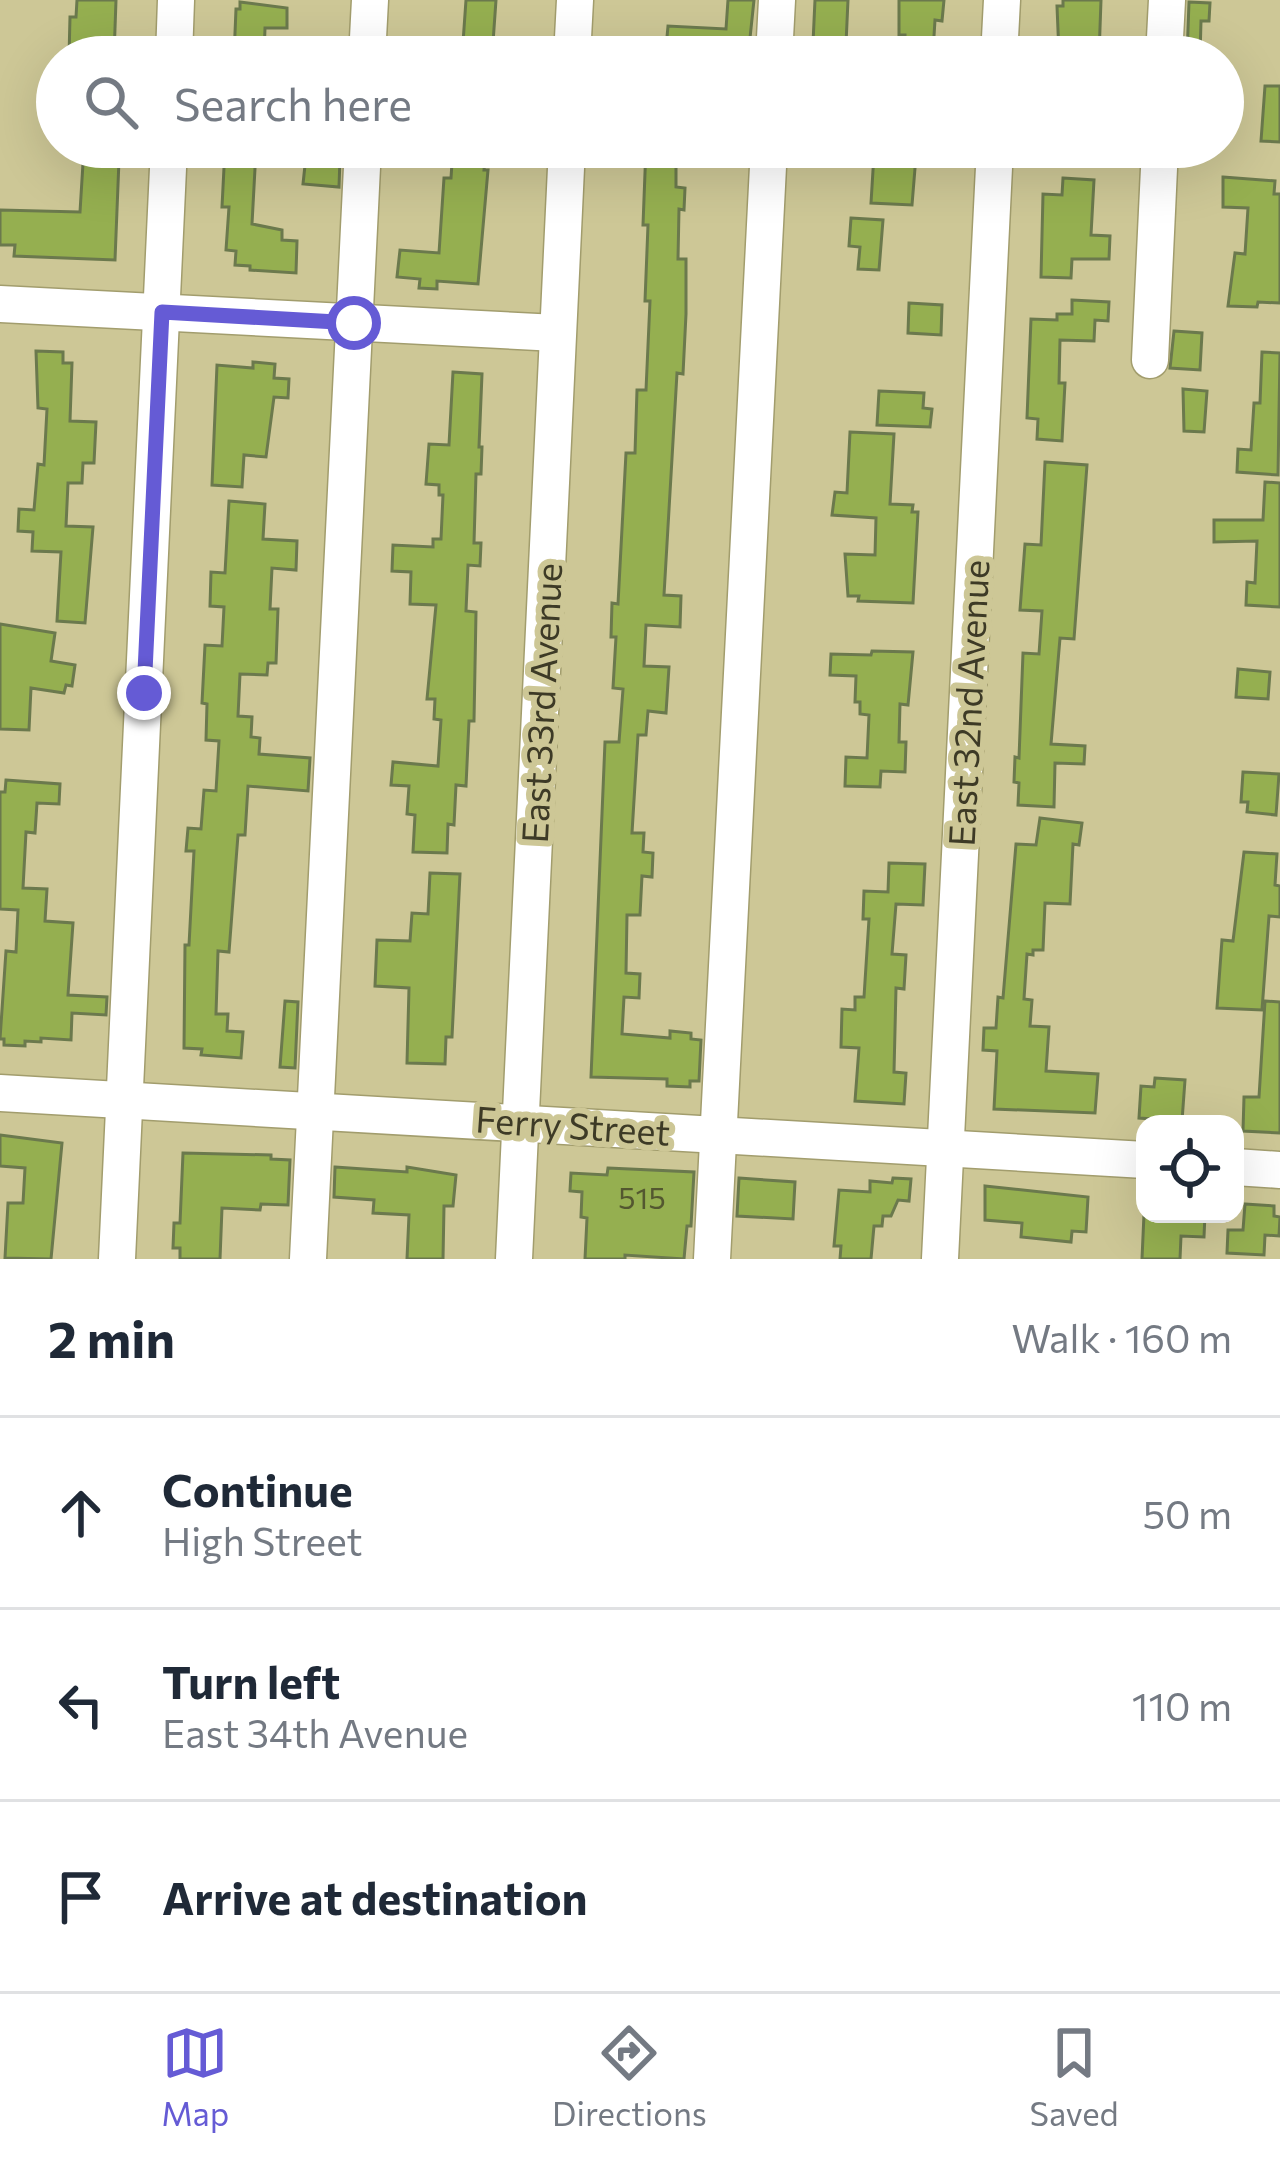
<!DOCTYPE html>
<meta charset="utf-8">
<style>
body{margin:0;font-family:Commissioner,sans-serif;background:#f2f2f3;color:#1f2937}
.controls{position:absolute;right:36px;bottom:36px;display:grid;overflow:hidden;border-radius:24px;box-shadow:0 12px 48px #0002}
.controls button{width:108px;height:108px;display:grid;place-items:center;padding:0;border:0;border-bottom:3px solid #e0e1e3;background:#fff;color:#1f2937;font:60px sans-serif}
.stop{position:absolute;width:36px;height:36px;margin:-27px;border:9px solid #655bd5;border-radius:50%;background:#fff}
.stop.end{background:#655bd5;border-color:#fff;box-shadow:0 3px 12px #0008}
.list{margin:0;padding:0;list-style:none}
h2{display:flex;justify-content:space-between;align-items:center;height:156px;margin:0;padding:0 48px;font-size:51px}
h2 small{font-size:39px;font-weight:400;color:#747a83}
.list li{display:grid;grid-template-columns:78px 1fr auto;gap:36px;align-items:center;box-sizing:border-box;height:192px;padding:0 48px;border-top:3px solid #e0e1e3}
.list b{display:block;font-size:45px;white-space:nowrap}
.list p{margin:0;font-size:39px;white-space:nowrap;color:#747a83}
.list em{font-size:39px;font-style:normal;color:#747a83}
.icon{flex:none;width:66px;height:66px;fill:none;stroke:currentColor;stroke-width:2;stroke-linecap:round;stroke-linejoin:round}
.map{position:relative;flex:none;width:1280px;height:1259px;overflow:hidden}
.search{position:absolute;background:#fff;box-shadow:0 12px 48px #0002;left:36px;right:36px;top:36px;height:132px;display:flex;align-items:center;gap:30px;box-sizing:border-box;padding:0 42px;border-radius:66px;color:#747a83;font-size:45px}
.sheet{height:732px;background:#fff}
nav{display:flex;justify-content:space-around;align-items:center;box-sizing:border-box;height:168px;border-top:3px solid #e0e1e3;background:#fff;font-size:33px;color:#747a83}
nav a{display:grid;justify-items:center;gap:6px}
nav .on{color:#655bd5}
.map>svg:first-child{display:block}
.building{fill:#95af50;stroke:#6b794d;stroke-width:3}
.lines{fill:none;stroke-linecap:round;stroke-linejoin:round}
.minor-casing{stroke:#a29d6d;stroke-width:39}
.minor{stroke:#fff;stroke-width:36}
.route{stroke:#655bd5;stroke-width:15}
.labels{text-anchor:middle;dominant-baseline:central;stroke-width:12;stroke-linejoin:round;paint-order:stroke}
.number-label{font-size:30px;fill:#535730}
.street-label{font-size:36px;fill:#3d3a26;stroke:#cdc796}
</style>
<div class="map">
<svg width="1280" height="1259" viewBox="0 0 1280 1259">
<rect width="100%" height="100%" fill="#cdc796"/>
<g class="building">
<polygon points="77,0 116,0 114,57 69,57 70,17 76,17"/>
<polygon points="466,0 496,0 492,57 462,57"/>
<polygon points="728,0 754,0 748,57 675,57 675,49 666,48 668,26 726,29"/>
<polygon points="815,0 848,0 846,44 813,43"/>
<polygon points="899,0 944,0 942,21 935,20 933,52 905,51 905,35 899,35"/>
<polygon points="1063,0 1101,0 1099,56 1059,54 1057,6 1063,6"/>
<polygon points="240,2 287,8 287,28 265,28 264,57 234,57 236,9 240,9"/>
<polygon points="1189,2 1210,3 1209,21 1201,21 1200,57 1187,57"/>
<polygon points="1265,86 1280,86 1280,142 1261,141"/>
<polygon points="84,147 115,147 114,160 119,160 115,260 14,256 15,245 0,245 0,210 80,212"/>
<polygon points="453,147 486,147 484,170 488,170 478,284 437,281 437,289 419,288 420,279 397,277 400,250 439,253 444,178 451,178"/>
<polygon points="646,147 676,147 676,187 685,188 684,210 679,209 678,259 686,259 686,314 683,374 677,373 664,595 681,596 680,627 646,625 644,666 669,667 666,713 648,711 646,735 638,735 632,833 644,833 643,852 653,853 652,877 642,876 640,915 627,915 626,973 640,974 639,998 624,997 622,1034 670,1038 670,1031 691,1033 691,1039 701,1040 699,1081 690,1081 690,1087 667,1086 667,1079 591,1077 605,742 619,742 623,689 613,688 616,637 611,637 612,603 618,604 626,453 635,453 637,390 646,390 650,301 645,301 648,225 643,225"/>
<polygon points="225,148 256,150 252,224 282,230 282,240 297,241 296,273 250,270 250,266 235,265 236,251 226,250 229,207 222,207"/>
<polygon points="874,154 916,156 912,205 871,203"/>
<polygon points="306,156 340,158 339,187 303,184"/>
<polygon points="1223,177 1275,181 1274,194 1280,194 1280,303 1258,302 1257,307 1228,306 1235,253 1245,254 1248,208 1223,207"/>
<polygon points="1063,178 1094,180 1091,235 1110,236 1109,259 1072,259 1071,278 1041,277 1043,194 1062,195"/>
<polygon points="851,218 883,220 879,270 858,269 860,247 849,246"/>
<polygon points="1072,300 1109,302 1108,321 1095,320 1094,341 1060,340 1059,383 1065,383 1062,441 1037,439 1038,419 1027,418 1031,319 1057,320 1057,314 1072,314"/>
<polygon points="909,303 942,305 941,335 908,333"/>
<polygon points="1174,331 1202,333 1200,370 1170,368"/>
<polygon points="36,351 63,352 63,363 72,363 70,421 96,422 94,463 83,463 82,483 68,483 66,526 93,527 85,623 57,621 61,552 32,551 33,532 18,531 19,509 34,510 38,464 44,465 47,409 38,408"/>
<polygon points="1262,352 1280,353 1278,475 1237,472 1238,449 1251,450 1254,403 1260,403"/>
<polygon points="253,362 275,364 274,378 289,379 288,398 274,397 266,457 244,455 242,487 212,485 217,365 253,368"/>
<polygon points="453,372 482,374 479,447 482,447 481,474 476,474 474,543 481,543 480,566 468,565 466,611 476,612 474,721 469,721 466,786 456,785 454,825 448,824 447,853 413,852 415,815 407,814 409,786 391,785 393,762 438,766 441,720 434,719 435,699 427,699 436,605 410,604 411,572 392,571 393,545 433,547 433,539 441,539 443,495 439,495 439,485 426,484 429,444 449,445"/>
<polygon points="1183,389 1207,391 1204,432 1184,431"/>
<polygon points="879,391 924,393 923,408 932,409 930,427 877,425"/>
<polygon points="850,432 894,434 890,504 913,505 912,512 918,512 913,603 858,601 859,596 848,596 845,554 875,555 876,518 832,515 835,492 847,493"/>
<polygon points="1045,462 1087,465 1074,639 1060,638 1051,744 1085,746 1084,764 1055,763 1054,807 1018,805 1019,783 1014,782 1015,757 1019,758 1023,653 1039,654 1042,611 1020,610 1025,544 1041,545"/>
<polygon points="1265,482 1280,483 1280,607 1246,605 1247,582 1255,583 1257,541 1214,542 1214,520 1263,520"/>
<polygon points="229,501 265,504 263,539 297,541 296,570 272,568 270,609 278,609 276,663 268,663 267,675 240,674 238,716 252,717 251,737 260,738 259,754 310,758 308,791 248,786 245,835 238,835 229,952 218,951 216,1014 228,1014 227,1031 243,1032 241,1058 201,1055 202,1049 184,1048 185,945 189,945 194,851 186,851 188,828 201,829 204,790 216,791 219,741 206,740 207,704 202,703 205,645 222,646 224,607 210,606 211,572 225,573"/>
<polygon points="0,624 55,633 51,661 75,665 72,686 66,685 64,693 31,688 29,730 0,729"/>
<polygon points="872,651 913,652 908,705 900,704 899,742 906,742 905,772 881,771 880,787 845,786 846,757 867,758 869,715 860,714 860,702 855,702 856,676 830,675 831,654 871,655"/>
<polygon points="1238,669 1270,672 1268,699 1236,697"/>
<polygon points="1243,772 1279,774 1276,815 1247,812 1248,802 1241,802"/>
<polygon points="6,780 60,784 59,804 37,803 35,833 26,832 23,888 47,889 45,921 73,923 68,995 107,997 106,1015 72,1013 71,1040 41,1038 41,1042 25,1041 25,1046 4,1045 4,1039 0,1039 6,951 16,952 18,910 0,909 0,792 5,792"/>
<polygon points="1040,818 1082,823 1079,845 1073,844 1070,904 1045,903 1043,950 1033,950 1033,955 1027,954 1024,999 1032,1000 1030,1026 1049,1027 1046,1071 1098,1074 1095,1113 994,1109 997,1051 983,1050 984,1028 996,1028 998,997 1003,998 1016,844 1036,845"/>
<polygon points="1244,852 1277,854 1275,885 1280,886 1280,917 1269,916 1262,1010 1217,1008 1222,940 1233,941"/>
<polygon points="889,863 925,864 923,905 896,904 892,954 906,955 904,989 896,988 894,1072 906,1073 904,1104 855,1101 859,1048 841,1047 842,1009 855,1010 855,997 864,997 869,919 863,919 864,891 888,892"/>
<polygon points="430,873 460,874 452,1037 446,1037 445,1064 407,1063 409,988 375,986 377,940 410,941 412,913 428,914"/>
<polygon points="285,1001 298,1002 295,1068 280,1067"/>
<polygon points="1265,1001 1280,1002 1280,1133 1243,1131 1244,1097 1259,1097"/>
<polygon points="1155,1078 1185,1080 1182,1121 1139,1118 1141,1086 1154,1087"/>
<polygon points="0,1135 62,1143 51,1259 5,1258 8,1203 23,1203 25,1168 0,1166"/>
<polygon points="183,1153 271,1155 271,1159 290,1160 288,1205 261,1204 260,1210 222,1208 220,1259 180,1259 180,1248 173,1248 174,1223 180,1223"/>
<polygon points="335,1167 407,1172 407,1167 456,1175 453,1206 444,1206 443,1259 407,1259 409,1215 373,1213 374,1200 334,1197"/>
<polygon points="608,1168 694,1172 691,1226 687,1226 684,1259 625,1255 625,1259 585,1259 587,1218 581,1217 582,1192 570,1191 571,1173 607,1175"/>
<polygon points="739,1178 795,1182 793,1219 737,1216"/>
<polygon points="893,1178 911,1179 909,1201 898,1200 891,1216 883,1216 882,1226 874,1226 871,1259 840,1259 841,1246 834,1246 839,1190 870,1192 870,1181 892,1183"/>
<polygon points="985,1186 1088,1197 1086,1232 1072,1231 1071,1242 1021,1237 1022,1223 985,1220"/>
<polygon points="1245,1204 1274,1206 1274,1216 1280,1217 1279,1236 1265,1235 1264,1255 1227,1253 1228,1230 1243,1230"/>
<polygon points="1144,1214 1205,1214 1204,1237 1181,1236 1180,1259 1142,1259"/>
</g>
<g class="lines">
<g class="minor-casing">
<g id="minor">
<polyline points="174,57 176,0"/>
<polyline points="367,57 370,0"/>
<polyline points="572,57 575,0"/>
<polyline points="774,57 777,0"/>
<polyline points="999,57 1002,0"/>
<polyline points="1164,57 1167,0"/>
<polyline points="0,304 557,333"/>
<polyline points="1150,360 1160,147"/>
<polyline points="0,1093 1145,1160"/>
<polyline points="1235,1167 1280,1170"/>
<polyline points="117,1259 169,147"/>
<polyline points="308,1259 363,147"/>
<polyline points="514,1259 567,147"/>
<polyline points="712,1259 769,147"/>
<polyline points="940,1259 995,147"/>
</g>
</g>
<use href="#minor" class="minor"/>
</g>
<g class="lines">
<polyline class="route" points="144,693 162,312 354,323"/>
</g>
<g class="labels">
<g class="number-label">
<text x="642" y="1196">515</text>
</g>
<g class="street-label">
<text transform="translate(540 703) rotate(-87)">East 33rd Avenue</text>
<text transform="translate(967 703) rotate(-87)">East 32nd Avenue</text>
<text transform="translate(573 1124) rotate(4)">Ferry Street</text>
</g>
</g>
</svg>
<div class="controls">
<button><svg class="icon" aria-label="locate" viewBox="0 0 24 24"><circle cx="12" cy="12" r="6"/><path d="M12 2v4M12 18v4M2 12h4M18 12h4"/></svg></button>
</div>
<div class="stop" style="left:354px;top:323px"></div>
<div class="stop end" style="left:144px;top:693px"></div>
<div class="search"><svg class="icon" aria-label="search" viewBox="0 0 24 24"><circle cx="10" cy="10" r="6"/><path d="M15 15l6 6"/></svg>Search here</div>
</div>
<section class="sheet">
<h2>2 min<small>Walk · 160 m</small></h2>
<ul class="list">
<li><svg class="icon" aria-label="ahead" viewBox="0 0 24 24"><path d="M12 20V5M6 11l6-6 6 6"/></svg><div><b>Continue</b><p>High Street</p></div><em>50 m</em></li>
<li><svg class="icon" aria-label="left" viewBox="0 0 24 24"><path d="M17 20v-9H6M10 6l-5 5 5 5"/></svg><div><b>Turn left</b><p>East 34th Avenue</p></div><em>110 m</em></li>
<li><svg class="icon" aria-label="arrive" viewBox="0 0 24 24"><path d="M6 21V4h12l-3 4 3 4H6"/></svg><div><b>Arrive at destination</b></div></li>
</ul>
</section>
<nav>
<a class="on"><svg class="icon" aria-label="map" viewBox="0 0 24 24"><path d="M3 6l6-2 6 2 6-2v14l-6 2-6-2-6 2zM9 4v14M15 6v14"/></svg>Map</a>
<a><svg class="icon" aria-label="directions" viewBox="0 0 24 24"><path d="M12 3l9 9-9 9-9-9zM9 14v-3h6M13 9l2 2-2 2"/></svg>Directions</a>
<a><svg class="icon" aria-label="saved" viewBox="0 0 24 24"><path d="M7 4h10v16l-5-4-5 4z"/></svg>Saved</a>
</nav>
